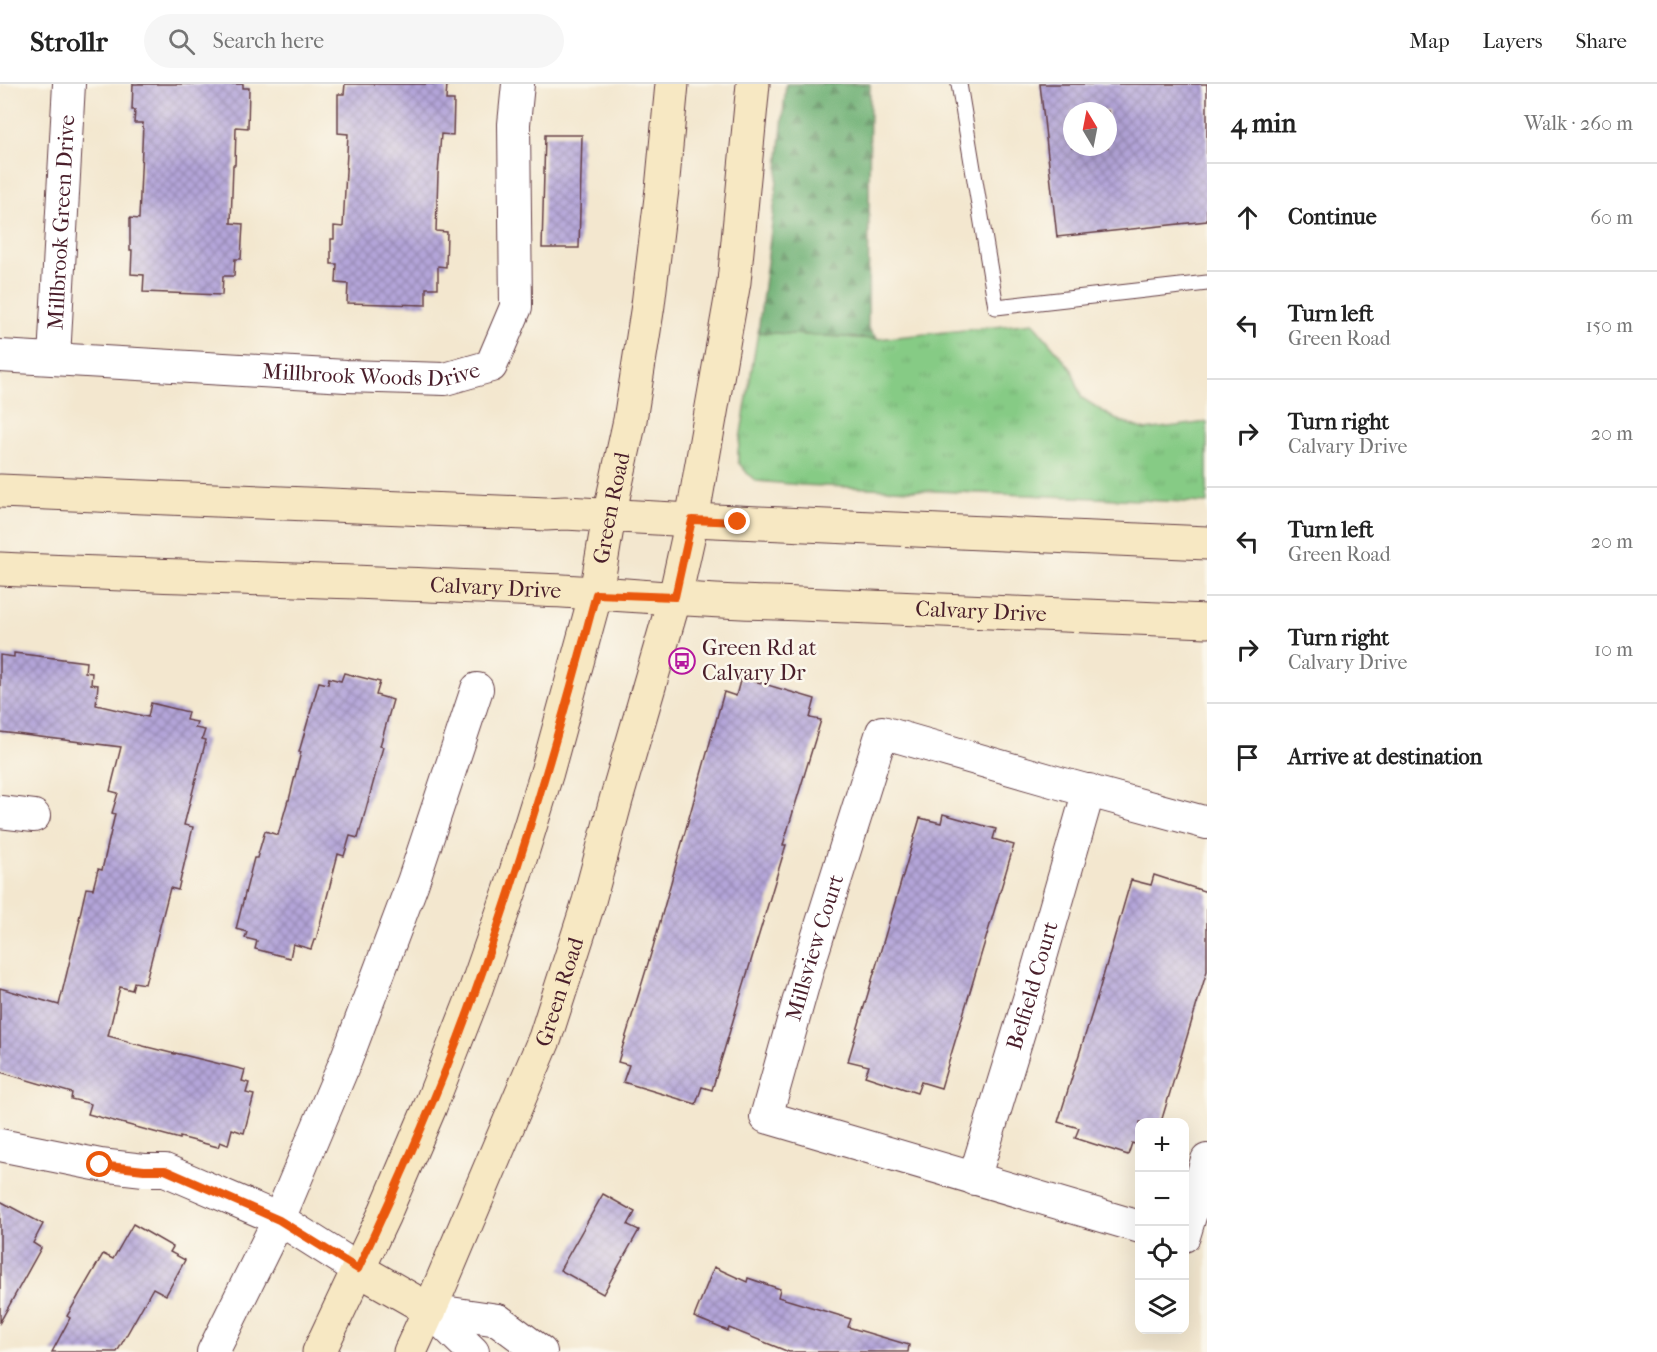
<!DOCTYPE html>
<meta charset="utf-8">
<style>
body{margin:0;font-family:"IM FELL French Canon",serif;background:#f6f6f6;color:#222}
.controls{position:absolute;right:18px;bottom:18px;display:grid;overflow:hidden;border-radius:12px;box-shadow:0 6px 24px #0002}
.controls button{width:54px;height:54px;display:grid;place-items:center;padding:0;border:0;border-bottom:2px solid #e0e0e0;background:#fff;color:#222;font:30px sans-serif}
.compass{position:absolute;left:1063px;top:18px;width:54px;height:54px;border-radius:50%;background:#fff;box-shadow:0 6px 24px #0002;rotate:350deg}
.stop{position:absolute;width:18px;height:18px;margin:-14px;border:4px solid #ea580c;border-radius:50%;background:#fff}
.stop.end{background:#ea580c;border-color:#fff;box-shadow:0 2px 6px #0008}
.list{margin:0;padding:0;list-style:none}
h2{display:flex;justify-content:space-between;align-items:center;height:78px;margin:0;padding:0 24px;font-size:26px}
h2 small{font-size:20px;font-weight:400;color:#767676}
.list li{display:grid;grid-template-columns:39px 1fr auto;gap:18px;align-items:center;box-sizing:border-box;height:108px;padding:0 24px;border-top:2px solid #e0e0e0}
.list b{display:block;font-size:22px;white-space:nowrap}
.list p{margin:0;font-size:20px;white-space:nowrap;color:#767676}
.list em{font-size:20px;font-style:normal;color:#767676}
.icon{flex:none;width:33px;height:33px;fill:none;stroke:currentColor;stroke-width:2;stroke-linecap:round;stroke-linejoin:round}
.map{position:relative;flex:none;width:1207px;height:1268px;overflow:hidden}
header{display:flex;align-items:center;gap:36px;box-sizing:border-box;height:84px;padding:0 30px;background:#fff;border-bottom:2px solid #e0e0e0}
header strong{font-size:28px}
nav{display:flex;gap:33px;margin-inline-start:auto;font-size:21px}
.search{width:420px;height:54px;background:#f6f6f6;display:flex;align-items:center;gap:15px;box-sizing:border-box;padding:0 21px;border-radius:33px;color:#767676;font-size:22px}
main{display:flex}
aside{flex:1;background:#fff}
.map>svg:first-child{display:block}
.grass{fill:url(#grass-tufts);stroke:#687558;stroke-width:1.5}
.forest{fill:url(#forest-firs);stroke:#5b674e;stroke-width:1.5}
.building{fill:url(#building-cross-hatch);fill-rule:evenodd}
.lines{fill:none;stroke-linecap:round;stroke-linejoin:round}
.lane-casing{stroke:#633d44;stroke-width:17}
.street-casing{stroke:#633d44;stroke-width:34}
.secondary-casing{stroke:#633d44;stroke-width:35}
.lane{stroke:#fff;stroke-width:15}
.street{stroke:#fff;stroke-width:32}
.secondary{stroke:#f7e8c3;stroke-width:33}
.route{stroke:#ea580c;stroke-width:8}
.labels{text-anchor:middle;dominant-baseline:central;stroke-width:5;stroke-linejoin:round;paint-order:stroke}
.street-label{font-size:22px;fill:#4a1f2b;stroke:#fbf7ec}
.poi-label{font-size:22px;fill:#4a1f2b;stroke:#fbf7ec;text-anchor:start}
</style>
<header>
<strong>Strollr</strong>
<div class="search"><svg class="icon" aria-label="search" viewBox="0 0 24 24"><circle cx="10" cy="10" r="6"/><path d="M15 15l6 6"/></svg>Search here</div>
<nav><a>Map</a><a>Layers</a><a>Share</a></nav>
</header>
<main>
<div class="map">
<svg width="1207" height="1268" viewBox="0 0 1207 1268">
<defs>
<pattern id="grass-tufts" width="24" height="20" patternUnits="userSpaceOnUse" patternTransform="scale(1.5)"><rect width="24" height="20" fill="#86cb85"/><path d="M3 7l-1-3M5 7V3M7 7l1-3M15 17l-1-3M17 17v-4M19 17l1-3" fill="none" stroke="#75ae73"/></pattern>
<pattern id="forest-firs" width="22" height="20" patternUnits="userSpaceOnUse" patternTransform="scale(1.5)"><rect width="22" height="20" fill="#6caf72"/><path d="M5 1l3.5 6h-7zM16 11l3.5 6h-7z" fill="#5b8e5e"/></pattern>
<pattern id="building-cross-hatch" width="8" height="8" patternUnits="userSpaceOnUse" patternTransform="scale(1.5)"><rect width="8" height="8" fill="#b4a5d9"/><path d="M0 0l8 8M0 8l8-8" fill="none" stroke="#9486b0"/></pattern>
</defs>
<rect width="100%" height="100%" fill="#fbf7ec"/>
<filter id="ink" filterUnits="userSpaceOnUse"><feTurbulence type="fractalNoise" baseFrequency=".0167" numOctaves="2"/><feDisplacementMap in="SourceGraphic" scale="12" xChannelSelector="R" yChannelSelector="G"/><feConvolveMatrix kernelMatrix="1 2 1 2 8 2 1 2 1" color-interpolation-filters="sRGB"/></filter>
<filter id="wash" filterUnits="userSpaceOnUse"><feTurbulence type="fractalNoise" baseFrequency=".008" numOctaves="4" result="noise"/><feDisplacementMap in="SourceGraphic" scale="24" xChannelSelector="R" yChannelSelector="G"/><feGaussianBlur stdDeviation="1.35" result="paint"/><feColorMatrix in="noise" values="0 0 0 0 0 0 0 0 0 0 0 0 0 0 0 0 0 1.4 0 .05"/><feComposite in="paint" operator="in"/></filter>
<g filter="url(#wash)">
<rect width="100%" height="100%" fill="#f3e7cf"/>
<polygon class="grass" points="1033,239 1072,286 1082,314 1115,335 1145,346 1207,338 1207,419 801,401 756,397 748,390 738,378 738,367 758,248 877,255"/>
<polygon class="forest" points="786,0 870,0 868,244 877,255 758,248 775,116"/>
<g id="blocks">
<g class="building">
<polygon points="133,0 243,0 243,4 249,4 248,44 236,43 235,81 233,81 231,139 243,140 241,175 235,175 234,192 223,192 222,211 143,208 144,191 131,190 132,166 130,166 130,134 139,135 143,39 134,39 135,26 132,26"/>
<polygon points="345,0 447,0 446,16 454,16 453,51 441,50 438,90 436,147 447,148 446,183 438,182 438,204 426,204 426,221 347,219 348,200 336,199 337,180 331,180 331,155 334,155 334,142 343,143 348,50 338,49 338,10 344,10"/>
<path d="M1040 0H1207V137L1057 153ZM1072 27H1108V63H1072Z"/>
<polygon points="545,51 582,51 579,164 542,164"/>
<polygon points="14,569 86,578 85,588 92,589 91,600 98,601 96,621 148,633 151,619 188,628 186,636 197,638 195,644 205,646 202,655 206,656 184,741 193,743 178,806 170,804 145,900 134,898 132,906 120,903 108,952 127,957 127,958 175,970 175,969 245,986 242,997 249,999 246,1009 254,1011 244,1049 232,1045 228,1061 220,1058 218,1063 180,1053 180,1055 88,1030 91,1020 71,1015 72,1009 0,988 0,904 59,921 80,835 79,835 86,804 93,805 98,785 102,786 115,730 112,729 118,709 110,707 121,663 0,648 0,571 14,573"/>
<polygon points="344,589 380,598 376,611 393,616 380,662 383,663 358,754 350,752 344,772 338,770 316,856 314,856 311,865 293,860 290,874 255,865 257,857 245,854 247,848 236,845 254,774 257,774 265,747 278,751 288,716 289,716 301,668 299,668 319,598 328,600 329,594 341,597"/>
<polygon points="741,593 815,615 810,634 821,636 783,761 786,761 712,1006 702,1003 696,1020 623,998 629,981 618,978 653,863 724,608 736,612"/>
<polygon points="943,730 996,745 993,755 1014,761 941,1004 921,998 917,1009 865,992 869,982 848,977 920,734 941,739"/>
<polygon points="1154,791 1207,808 1207,887 1161,1038 1140,1038 1140,1062 1132,1059 1128,1071 1075,1054 1079,1044 1058,1038 1098,910 1131,796 1151,801"/>
<polygon points="603,1110 635,1128 628,1141 639,1146 603,1210 560,1186"/>
<polygon points="0,1117 43,1140 33,1159 41,1164 0,1238"/>
<polygon points="133,1140 173,1163 170,1168 185,1176 166,1211 153,1204 117,1268 52,1268 70,1234 67,1232 103,1170 113,1175"/>
<polygon points="714,1183 747,1198 748,1194 780,1205 778,1213 851,1235 848,1243 909,1261 908,1268 789,1268 729,1244 728,1247 694,1233"/>
</g>
</g>
</g>
<g filter="url(#ink)">
<use href="#blocks" fill-opacity="0" stroke="#633d44" stroke-width="1.5"/>
<g class="lines">
<g class="lane-casing">
<polyline id="lane" points="959,0 996,223 1207,199"/>
</g>
<g class="street-casing">
<g id="street">
<path id="s1" d="M0 272 346 292 445 295 491 282 516 223 514 40 518 0"/>
<path id="s2" d="M54 274 69 0"/>
<polyline points="0,728 34,732"/>
<polyline points="0,1061 100,1081 144,1086 165,1086 279,1135 358,1185"/>
<path id="s3" d="M974 1095 1029 915 1089 706"/>
<path id="s4" d="M1140 1143 766 1033 809 880 882 648 1056 698 1207 739"/>
<polyline points="1184,1152 1207,1076"/>
<polyline points="430,1226 498,1236 541,1268"/>
<polyline points="430,1226 473,1268"/>
<polyline points="213,1268 279,1135 346,976 413,798 477,605"/>
</g>
</g>
<g class="secondary-casing">
<g id="secondary">
<polyline points="0,407 546,430 565,429 692,436 1207,459"/>
<path id="s5" d="M0 485C180 493 360 497 540 506 619 509 698 518 776 519L1207 537"/>
<polyline points="358,1185 430,1226"/>
<path id="s6" d="M319 1268 383 1133 430 1023 473 913 512 801 547 688 596 509 609 432 630 336 648 221 662 105 672 0"/>
<path id="s7" d="M410 1268 437 1209 545 954 589 817 616 716 675 513 692 436 734 198 753 0"/>
</g>
</g>
<use href="#lane" class="lane"/>
<use href="#street" class="street"/>
<use href="#secondary" class="secondary"/>
</g>
</g>
<g class="lines" filter="url(#ink)">
<path class="route" d="M100 1081 144 1086H165L279 1136 358 1185C400 1096 440 1006 473 914 521 781 560 646 596 510L675 513 692 436 738 438"/>
</g>
<defs>
<g id="bus-ring" transform="scale(1.35)"><circle r="9.5" fill="#fbf7ec" stroke="#b5179e" stroke-width="1.5"/><path d="M-5-6H5V4H4V6H2V4H-2V6H-4V4H-5ZM-3.5-4V0h7V-4ZM-3.5 1.2v1.5H-2V1.2ZM2 1.2v1.5H3.5V1.2Z" fill="#b5179e"/></g>
</defs>
<g fill-rule="evenodd">
<use href="#bus-ring" x="682" y="577"/>
</g>
<g class="labels">
<g class="street-label">
<text stroke="none"><textPath href="#s2" startOffset="136">Millbrook Green Drive</textPath></text>
<text stroke="none"><textPath href="#s1" startOffset="372">Millbrook Woods Drive</textPath></text>
<text stroke="none"><textPath href="#s6" startOffset="896">Green Road</textPath></text>
<text stroke="none"><textPath href="#s5" startOffset="496">Calvary Drive</textPath></text>
<text stroke="none"><textPath href="#s5" startOffset="982">Calvary Drive</textPath></text>
<text stroke="none"><textPath href="#s4" startOffset="566">Millsview Court</textPath></text>
<text stroke="none"><textPath href="#s3" startOffset="202">Belfield Court</textPath></text>
<text stroke="none"><textPath href="#s7" startOffset="390">Green Road</textPath></text>
</g>
<g class="poi-label">
<text x="702" y="564">Green Rd at<tspan x="702" dy="25">Calvary Dr</tspan></text>
</g>
</g>
</svg>
<div class="controls">
<button>+</button>
<button>−</button>
<button><svg class="icon" aria-label="locate" viewBox="0 0 24 24"><circle cx="12" cy="12" r="6"/><path d="M12 2v4M12 18v4M2 12h4M18 12h4"/></svg></button>
<button><svg class="icon" aria-label="layers" viewBox="0 0 24 24"><path d="M12 4l9 5-9 5-9-5zM3 14l9 5 9-5"/></svg></button>
</div>
<svg class="compass" viewBox="-18 -18 36 36"><path d="M0-13l5 13h-10z" fill="#e53935"/><path d="M0 13l5-13h-10z" fill="#767676"/></svg>
<div class="stop" style="left:100px;top:1081px"></div>
<div class="stop end" style="left:738px;top:438px"></div>
</div>
<aside>
<h2>4 min<small>Walk · 260 m</small></h2>
<ul class="list">
<li><svg class="icon" aria-label="ahead" viewBox="0 0 24 24"><path d="M12 20V5M6 11l6-6 6 6"/></svg><div><b>Continue</b></div><em>60 m</em></li>
<li><svg class="icon" aria-label="left" viewBox="0 0 24 24"><path d="M17 20v-9H6M10 6l-5 5 5 5"/></svg><div><b>Turn left</b><p>Green Road</p></div><em>150 m</em></li>
<li><svg class="icon" aria-label="right" viewBox="0 0 24 24"><path d="M7 20v-9h11M14 6l5 5-5 5"/></svg><div><b>Turn right</b><p>Calvary Drive</p></div><em>20 m</em></li>
<li><svg class="icon" aria-label="left" viewBox="0 0 24 24"><path d="M17 20v-9H6M10 6l-5 5 5 5"/></svg><div><b>Turn left</b><p>Green Road</p></div><em>20 m</em></li>
<li><svg class="icon" aria-label="right" viewBox="0 0 24 24"><path d="M7 20v-9h11M14 6l5 5-5 5"/></svg><div><b>Turn right</b><p>Calvary Drive</p></div><em>10 m</em></li>
<li><svg class="icon" aria-label="arrive" viewBox="0 0 24 24"><path d="M6 21V4h12l-3 4 3 4H6"/></svg><div><b>Arrive at destination</b></div></li>
</ul>
</aside>
</main>
